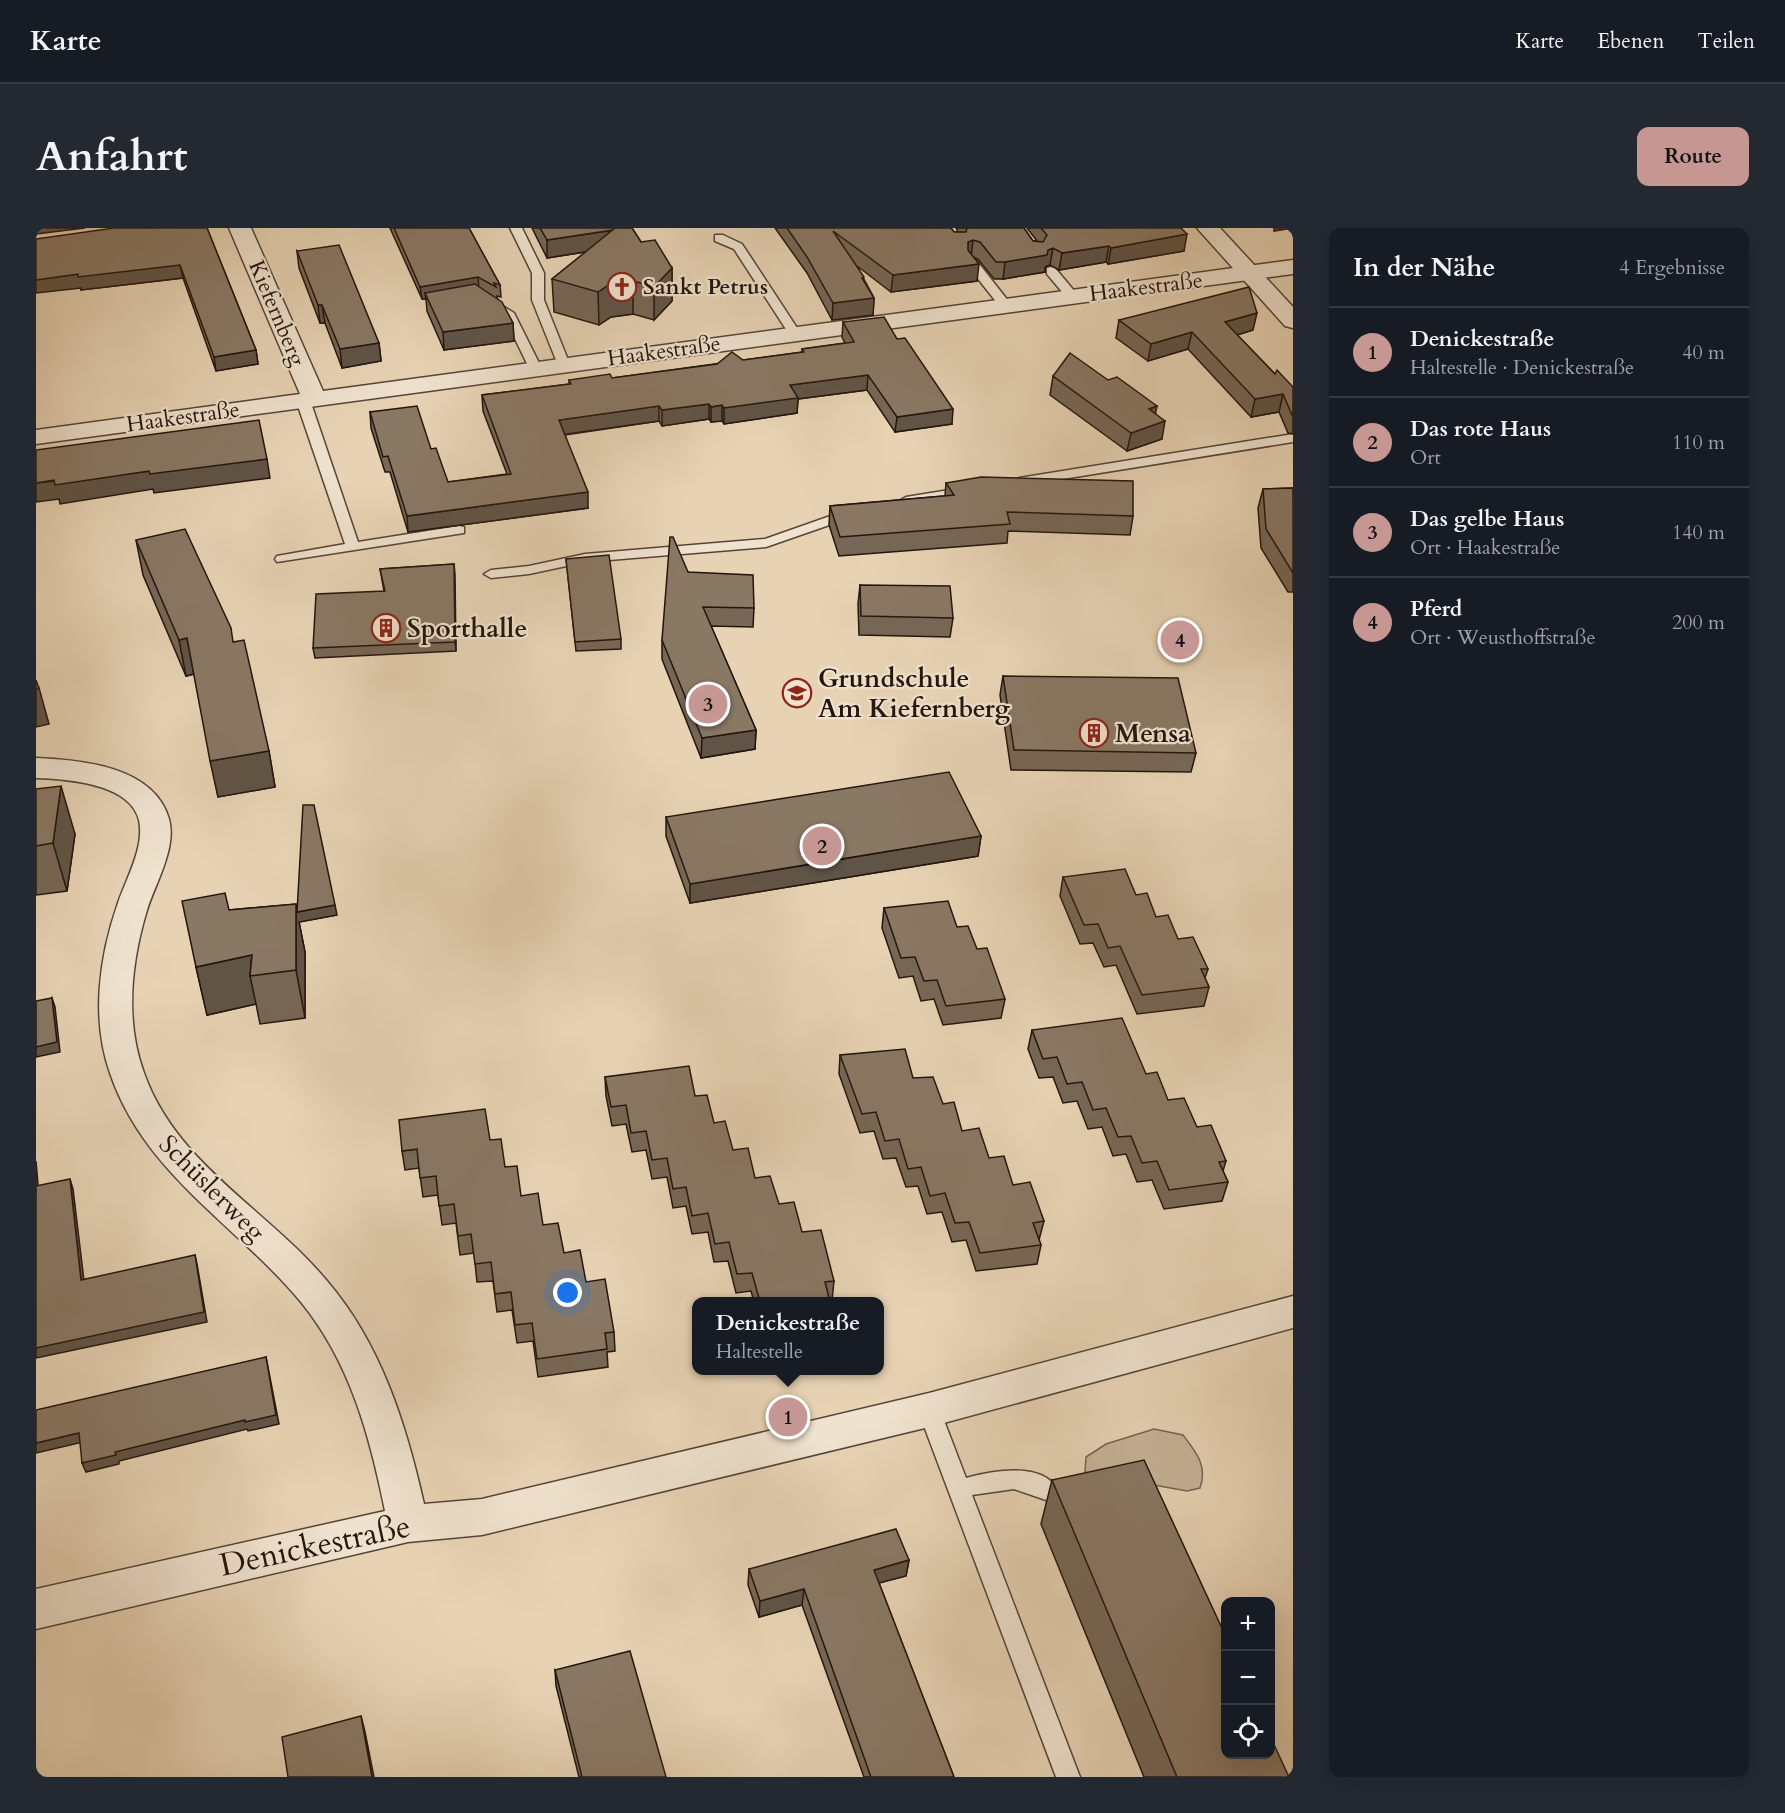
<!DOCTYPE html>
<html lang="de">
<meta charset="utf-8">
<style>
body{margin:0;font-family:Cardo,serif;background:#242831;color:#f1f3f6}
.controls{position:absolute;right:18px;bottom:18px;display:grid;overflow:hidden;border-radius:12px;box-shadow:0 6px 24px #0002}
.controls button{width:54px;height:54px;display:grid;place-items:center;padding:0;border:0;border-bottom:2px solid #363941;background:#171b24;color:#f1f3f6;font:30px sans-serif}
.you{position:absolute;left:532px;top:1065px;width:21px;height:21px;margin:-15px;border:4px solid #fff;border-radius:50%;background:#1a73e8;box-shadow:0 0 0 9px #1a73e833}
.badge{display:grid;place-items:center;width:39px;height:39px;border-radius:50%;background:#c59692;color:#111;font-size:20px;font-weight:700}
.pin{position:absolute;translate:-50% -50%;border:3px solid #fff;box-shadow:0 2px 6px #0006}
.popup{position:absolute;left:656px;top:1069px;width:192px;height:78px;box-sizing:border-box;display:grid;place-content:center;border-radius:12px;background:#171b24;filter:drop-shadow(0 2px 4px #0005);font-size:20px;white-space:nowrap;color:#9ea1a6}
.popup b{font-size:22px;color:#f1f3f6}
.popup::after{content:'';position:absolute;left:50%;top:100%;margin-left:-12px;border:12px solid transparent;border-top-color:#171b24}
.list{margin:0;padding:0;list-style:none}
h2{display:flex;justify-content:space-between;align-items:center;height:78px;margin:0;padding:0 24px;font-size:26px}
h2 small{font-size:20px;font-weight:400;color:#9ea1a6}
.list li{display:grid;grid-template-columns:39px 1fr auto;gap:18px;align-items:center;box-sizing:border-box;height:90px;padding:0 24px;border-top:2px solid #363941}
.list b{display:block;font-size:22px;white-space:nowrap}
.list p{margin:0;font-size:20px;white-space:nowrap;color:#9ea1a6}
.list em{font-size:20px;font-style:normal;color:#9ea1a6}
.icon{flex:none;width:33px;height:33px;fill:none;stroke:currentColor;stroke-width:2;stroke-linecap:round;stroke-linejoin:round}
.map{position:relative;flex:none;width:1257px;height:1549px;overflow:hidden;border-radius:12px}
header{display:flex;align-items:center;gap:36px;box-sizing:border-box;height:84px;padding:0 30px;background:#171b24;border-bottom:2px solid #363941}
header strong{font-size:28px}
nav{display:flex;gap:33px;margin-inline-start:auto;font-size:21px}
.intro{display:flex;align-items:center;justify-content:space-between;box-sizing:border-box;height:144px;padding:0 36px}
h1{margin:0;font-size:42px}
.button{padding:15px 27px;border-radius:12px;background:#c59692;color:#111;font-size:21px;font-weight:700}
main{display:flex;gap:36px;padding:0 36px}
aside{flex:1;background:#171b24;border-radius:12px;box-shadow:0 6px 24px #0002}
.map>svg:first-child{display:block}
.green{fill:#c6b398;stroke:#756453;stroke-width:1.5}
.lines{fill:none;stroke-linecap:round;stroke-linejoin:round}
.service-casing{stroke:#554438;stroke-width:3}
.minor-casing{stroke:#554438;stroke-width:3}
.tertiary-casing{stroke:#554438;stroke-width:3}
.service{fill:#efe2ce;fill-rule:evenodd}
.minor{fill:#efe2ce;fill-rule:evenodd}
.tertiary{fill:#efe2ce;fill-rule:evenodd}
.wall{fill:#766756;stroke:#24150e;stroke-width:1.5}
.shaded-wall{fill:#605446;stroke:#24150e;stroke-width:1.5}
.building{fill:#897864;stroke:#24150e;stroke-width:1.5}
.labels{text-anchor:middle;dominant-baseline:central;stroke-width:4.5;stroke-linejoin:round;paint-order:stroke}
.far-poi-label{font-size:22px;font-weight:bold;fill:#24150e;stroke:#efe2ce;text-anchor:start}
.far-street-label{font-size:22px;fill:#24150e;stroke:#efe2ce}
.poi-label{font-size:26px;font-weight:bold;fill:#24150e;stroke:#efe2ce;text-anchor:start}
.street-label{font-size:26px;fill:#24150e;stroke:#efe2ce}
.near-street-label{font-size:32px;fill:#24150e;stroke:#efe2ce}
</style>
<header>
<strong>Karte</strong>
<nav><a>Karte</a><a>Ebenen</a><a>Teilen</a></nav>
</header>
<div class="intro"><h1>Anfahrt</h1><a class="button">Route</a></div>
<main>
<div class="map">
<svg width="1257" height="1549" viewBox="0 0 1257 1549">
<rect width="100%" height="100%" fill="#e7d3b4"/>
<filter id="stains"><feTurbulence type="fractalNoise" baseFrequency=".00333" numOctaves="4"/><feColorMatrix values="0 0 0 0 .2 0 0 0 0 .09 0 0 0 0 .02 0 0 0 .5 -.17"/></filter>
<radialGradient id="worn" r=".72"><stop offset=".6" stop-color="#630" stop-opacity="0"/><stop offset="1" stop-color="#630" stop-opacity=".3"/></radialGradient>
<path class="green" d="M1118 1201 1147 1207C1160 1224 1172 1238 1164 1260L1151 1263 1101 1254H1056L1049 1243 1050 1229 1070 1216Z"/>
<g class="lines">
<g class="service-casing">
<g id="service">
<polygon points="474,0 486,0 508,45 508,72 534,137 533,140 528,141 522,137 496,72 496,45"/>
<polygon points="679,7 687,7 706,16 765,106 763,109 755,109 698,21 679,13"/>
<polygon points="936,31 940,32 973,74 973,80 965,80 932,38 932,32"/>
<polygon points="1015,39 1019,40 1040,65 1040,71 1032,71 1011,46 1011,40"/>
<polygon points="452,69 478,85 506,141 505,144 495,144 469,90 446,73"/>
<polygon points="267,168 274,172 322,314 423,298 428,299 428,305 241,334 239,331 241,328 309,316 260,172"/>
<polygon points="1257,206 1257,214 983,258 976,254 983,250"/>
<polygon points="932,259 939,263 937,266 870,277 863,273 870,269"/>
<polygon points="817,280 824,284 822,287 730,319 549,334 493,346 455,350 448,346 455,342 493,338 549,326 729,311"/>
<path d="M893 1173 901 1175 904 1182 930 1250C954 1243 1008 1233 1021 1262L1018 1269 1010 1272 978 1261 936 1267 1044 1549H1020L882 1182 885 1175Z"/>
</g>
</g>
<g class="minor-casing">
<g id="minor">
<polygon points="193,0 215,0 287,163 1257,32 1257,46 0,216 0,202 264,166"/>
<path d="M0 530C45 532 118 538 133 591 141 620 119 656 111 682 95 735 89 793 108 845 140 936 232 982 291 1053 345 1116 370 1196 388 1276L446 1271 893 1165 1257 1068V1100L893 1199 446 1307 372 1314 0 1401V1361L349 1283C334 1208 314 1134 265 1074 200 996 108 946 74 845 55 791 63 729 82 675 90 651 109 619 103 592 94 555 30 551 0 550Z"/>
</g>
</g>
<g class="tertiary-casing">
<polygon id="tertiary" points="1161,0 1184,0 1257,79 1257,100 1249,98"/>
</g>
<use href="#service" class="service"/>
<use href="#minor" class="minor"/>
<use href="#tertiary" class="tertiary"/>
</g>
<g class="wall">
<polygon points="171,0 220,122 222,136 180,143 147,50 45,62 45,60"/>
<polygon points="354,0 433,0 464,57 465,69 461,68 461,70 477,95 478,113 408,122 391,83 390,71 386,71"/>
<polygon points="496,0 596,0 605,14 636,40 636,73 618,92 597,86 575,89 563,97 518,84 516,51 550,24 511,30"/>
<polygon points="739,0 915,0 918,4 922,4 920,0 988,0 997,13 1001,13 991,0 1145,0 1148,23 1072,36 1070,34 1023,42 1014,37 1009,39 1009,44 967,51 958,51 942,31 937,29 941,53 855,64 821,38 838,70 837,87 796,92 771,45"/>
<polygon points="261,23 343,115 345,133 306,140 289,95 284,95 263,40"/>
<polygon points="1083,92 1217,102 1201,107 1239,146 1257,159 1257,206 1252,205 1243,184 1215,189 1152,121 1112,133 1080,110"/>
<polygon points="807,94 861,111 916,196 859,204 831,162 762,171 761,185 688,196 686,193 675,194 673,191 626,198 623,193 529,207 552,280 372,304 354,244 349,244 335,200 334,184 395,221 412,254 471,246 447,183 446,167 533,156 533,152 576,150 766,124 766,121 809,115 806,109"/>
<polygon points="1017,148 1120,186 1126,211 1091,223 1014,167"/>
<polygon points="910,255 1097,288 1094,307 972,303 971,315 803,328 793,297 794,278 909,268"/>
<polygon points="1257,260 1257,364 1252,364 1225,320 1222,280 1227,261"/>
<polygon points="100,312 233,523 239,559 182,569 158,446 150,448 107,347"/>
<polygon points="530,331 585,411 585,421 540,423"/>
<polygon points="418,336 420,423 279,430 277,420 348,363 344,341"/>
<polygon points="652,344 718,380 717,399 675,398 720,502 719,521 665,530 626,431 626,412"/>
<polygon points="824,357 917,390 914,409 823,407 822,376"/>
<polygon points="967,448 1160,525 1155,544 975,542 964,467"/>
<polygon points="0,561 39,606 31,663 0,667"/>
<polygon points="630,589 945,608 942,628 654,675 630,608"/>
<polygon points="1027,649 1100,667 1120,689 1172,741 1169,750 1173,759 1168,778 1101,786 1080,737 1068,739 1057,715 1044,716 1024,668"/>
<polygon points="260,676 261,682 301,687 263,694 269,724 269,790 224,796 220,776 171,787 160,739 193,682"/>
<polygon points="848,680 921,699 941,721 969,771 965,790 907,797 898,771 885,773 877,748 863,750 846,700"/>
<polygon points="996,802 1110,846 1132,872 1161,899 1190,933 1187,943 1192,954 1186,973 1128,981 1116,952 1101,954 1090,926 1077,928 1066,899 1052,901 1041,873 1027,875 1017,849 1003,850 992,821"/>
<polygon points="804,827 877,850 907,876 926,903 977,957 1008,993 1003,1012 1005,1017 1001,1036 940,1043 930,1012 916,1014 906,984 891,986 882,958 870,959 860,930 847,931 838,903 824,905 803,846"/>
<polygon points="569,849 659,868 697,922 719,950 766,1004 798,1053 796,1072 793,1072 793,1074 718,1074 715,1063 700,1065 692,1033 678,1034 672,1004 656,1006 650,978 637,980 631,949 616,951 610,922 596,924 590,896 576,898 570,868"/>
<polygon points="454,912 485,968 550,1054 578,1104 579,1123 571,1124 572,1139 502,1149 497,1113 481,1115 476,1082 461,1084 457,1053 441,1054 438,1025 424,1027 420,995 406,997 402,967 387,969 383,940 369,942 366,923"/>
<polygon points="1016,1252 1253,1549 1108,1549 1005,1296"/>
<polygon points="873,1332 870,1348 843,1355 918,1549 828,1549 766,1377 723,1389 712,1357 713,1341"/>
<polygon points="519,1442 630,1549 543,1549 520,1458"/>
</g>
<g class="shaded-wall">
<polygon points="0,0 49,0 0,6"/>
<polygon points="1238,0 1257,0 1238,3"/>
<polygon points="586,1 586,18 511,30 511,12"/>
<polygon points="1151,6 1148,23 1072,36 1075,20"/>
<polygon points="937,12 935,29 930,31 932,14"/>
<polygon points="1073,18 1070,34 1023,42 1026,25"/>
<polygon points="1017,20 1014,37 1009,39 1009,44 967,51 969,34"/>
<polygon points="943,36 941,53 855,64 857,47"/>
<polygon points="144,37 147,50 45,62 45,60 0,65 0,52 42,46"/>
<polygon points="636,40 636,73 618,92 618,59"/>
<polygon points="442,49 443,62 389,65 390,71 386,71 384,59"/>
<polygon points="597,53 597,86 575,89 563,97 562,64 574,56"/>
<polygon points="838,70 837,87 796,92 797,75"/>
<polygon points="282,77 286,77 289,95 284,95"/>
<polygon points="1221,85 1217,102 1185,112 1189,94"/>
<polygon points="477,95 478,113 408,122 407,104"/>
<polygon points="1156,104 1152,121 1112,133 1115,116"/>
<polygon points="343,115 345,133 306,140 304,121"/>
<polygon points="220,122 222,136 180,143 178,129"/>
<polygon points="832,147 831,162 762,171 761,185 688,196 688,180 754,157"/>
<polygon points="1247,166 1243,184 1215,189 1219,171"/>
<polygon points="673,176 673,191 626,198 626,182"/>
<polygon points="686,177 686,193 675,194 675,179"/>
<polygon points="623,178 623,193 524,207 523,192"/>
<polygon points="1121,178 1117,197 1113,181"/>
<polygon points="917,181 916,196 859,204 861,189"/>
<polygon points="1129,193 1126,211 1091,223 1095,205"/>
<polygon points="231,231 234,250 118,265 117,261 24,276 23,271 0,274 0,255"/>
<polygon points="552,264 552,280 372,304 371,288"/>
<polygon points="418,336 419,346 420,423 419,414"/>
<polygon points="151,410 158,446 150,448 143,412"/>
<polygon points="3,460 13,496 0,499 0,461"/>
<polygon points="720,502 719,521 665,530 666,510"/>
<polygon points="233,523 239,559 182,569 174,533"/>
<polygon points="25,558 39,606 31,663 17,615"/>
<polygon points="945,608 942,628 654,675 654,656"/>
<polygon points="260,676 261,684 299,677 301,687 263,694 269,724 269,790 260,742"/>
<polygon points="216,727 214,748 220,776 171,787 160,739"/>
<polygon points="16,770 19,779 24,824 0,829 0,819"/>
<polygon points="0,933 3,968 0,958"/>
<polygon points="34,951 37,961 49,1061 45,1052"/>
<polygon points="159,1027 161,1036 171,1094 0,1130 0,1120"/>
<polygon points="230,1129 243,1196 212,1203 211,1201 83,1233 83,1236 50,1244 46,1235 79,1224"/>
<polygon points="43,1205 47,1214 0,1225 0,1215"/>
<polygon points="873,1332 870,1348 835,1357 838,1342"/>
<polygon points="768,1361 766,1377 723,1389 724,1373"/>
<polygon points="325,1488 329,1504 338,1549 336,1549"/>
</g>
<g class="building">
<polygon points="78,0 171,0 220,122 178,129 144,37 42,49 42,46 0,52 0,11"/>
<polygon points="358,0 433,0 464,57 458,55 460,59 442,49 384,59"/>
<polygon points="504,0 579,0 577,2 511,12"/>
<polygon points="579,0 596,0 605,14 619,12 636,40 618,59 597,53 574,56 562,64 516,51"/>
<polygon points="751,0 915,0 918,4 930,4 931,0 988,0 997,13 1007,14 1011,7 1005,0 1145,0 1151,6 1075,20 1073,18 1026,25 1017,20 1012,22 1011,27 969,34 960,34 944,14 937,12 932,14 932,22 943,36 857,47 797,3 828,49 826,50 838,70 797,75 771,29"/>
<polygon points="303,17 343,115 304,121 286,77 282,77 261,23"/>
<polygon points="439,56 466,74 477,95 407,104 389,65"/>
<polygon points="1213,59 1221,85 1189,94 1239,146 1241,142 1257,159 1257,187 1256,187 1247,166 1219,171 1156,104 1115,116 1083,92"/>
<polygon points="848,89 861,111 869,110 917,181 861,189 832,147 754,157 762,170 688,180 686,177 675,179 673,176 626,182 623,178 523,192 552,264 371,288 352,228 347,229 334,184 381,178 395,221 400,220 412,254 475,246 446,167 535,156 533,152 574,146 576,150 681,136 696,124 707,132 768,124 766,121 818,114 807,94"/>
<polygon points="1034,125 1072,152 1081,149 1121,178 1113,181 1129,193 1095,205 1017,148"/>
<polygon points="223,192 231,231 114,246 113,243 19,257 18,252 0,255 0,222"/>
<polygon points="945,249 1097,253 1097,288 971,284 974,296 804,309 794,278 918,267 910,255"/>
<polygon points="1257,260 1257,345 1230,301 1227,261"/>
<polygon points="149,301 195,400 197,414 208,412 233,523 174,533 151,410 143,412 100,312"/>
<polygon points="634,309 637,309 652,344 717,347 718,380 667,379 720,502 666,510 626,412"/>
<polygon points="573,327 585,411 539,414 530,331"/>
<polygon points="418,336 419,414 277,420 280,366 349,363 344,341"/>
<polygon points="824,357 914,358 917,390 825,388"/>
<polygon points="967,448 1142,450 1160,525 978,522"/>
<polygon points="0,452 3,460 0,461"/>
<polygon points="913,544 945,608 654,656 630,589"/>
<polygon points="25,558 17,615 0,618 0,561"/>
<polygon points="267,577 278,577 299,677 261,684"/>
<polygon points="1089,641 1100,667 1111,665 1120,689 1132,687 1142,711 1157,709 1172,741 1165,741 1173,759 1106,767 1084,718 1072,720 1062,696 1048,697 1027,649"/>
<polygon points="189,665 193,682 260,676 260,742 214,748 216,727 160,739 146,673"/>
<polygon points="912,673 921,699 932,698 941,721 951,720 969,771 910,778 901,752 888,753 879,729 865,730 848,680"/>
<polygon points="16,770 21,814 0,819 0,773"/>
<polygon points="1086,790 1110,846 1121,844 1132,872 1148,870 1161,899 1175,897 1190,933 1183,934 1192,954 1133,962 1121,933 1106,935 1095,908 1082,909 1070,880 1057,882 1046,854 1031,856 1021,829 1007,831 996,802"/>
<polygon points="869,821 877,850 897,849 907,876 918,874 926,903 943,900 953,930 968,928 977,957 994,954 1008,993 997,995 1005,1017 944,1025 933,994 919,995 909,965 894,968 885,939 872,941 863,911 849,913 840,884 826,886 804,827"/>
<polygon points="653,838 659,868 671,867 678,895 689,893 697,922 712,920 719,950 734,948 743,976 758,974 766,1004 785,1002 798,1053 789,1054 793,1070 765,1074 724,1074 716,1045 701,1046 693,1014 679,1016 672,985 656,988 650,959 637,961 631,930 616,932 610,903 595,905 590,877 575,879 569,849"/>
<polygon points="449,881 454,912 465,911 469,939 481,938 485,968 502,965 507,997 522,995 528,1025 544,1022 550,1054 569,1051 578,1104 569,1105 571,1121 501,1131 496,1095 479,1097 475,1064 459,1066 455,1034 439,1036 435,1006 422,1008 418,976 403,978 400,948 384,950 381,921 366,923 363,892"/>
<polygon points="34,951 45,1052 159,1027 168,1084 0,1120 0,958"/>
<polygon points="230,1129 240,1187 209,1194 209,1192 79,1224 80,1227 46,1235 43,1205 0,1215 0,1182"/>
<polygon points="1108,1232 1190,1409 1190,1527 1234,1527 1234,1508 1253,1549 1141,1549 1016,1252"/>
<polygon points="860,1301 873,1332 838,1342 918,1549 835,1549 768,1361 724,1373 713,1341"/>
<polygon points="594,1423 630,1549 546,1549 519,1442"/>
<polygon points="325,1488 336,1549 252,1549 246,1509"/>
</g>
<defs>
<g id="church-ring" transform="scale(1.5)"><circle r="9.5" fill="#efe2ce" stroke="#8f2418" stroke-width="1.5"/><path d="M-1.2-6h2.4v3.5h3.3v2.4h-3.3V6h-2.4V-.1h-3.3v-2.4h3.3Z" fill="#8f2418"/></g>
<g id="building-ring" transform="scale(1.5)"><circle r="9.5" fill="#efe2ce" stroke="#8f2418" stroke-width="1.5"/><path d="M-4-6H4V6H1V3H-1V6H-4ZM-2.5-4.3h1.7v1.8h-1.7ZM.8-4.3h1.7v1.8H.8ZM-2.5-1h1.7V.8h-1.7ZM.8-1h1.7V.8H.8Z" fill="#8f2418"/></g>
<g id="school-ring" transform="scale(1.5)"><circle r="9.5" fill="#efe2ce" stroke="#8f2418" stroke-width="1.5"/><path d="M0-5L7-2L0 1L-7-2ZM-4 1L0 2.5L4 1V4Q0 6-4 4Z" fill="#8f2418"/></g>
</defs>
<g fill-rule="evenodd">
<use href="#church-ring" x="586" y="59"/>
<use href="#building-ring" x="350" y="400"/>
<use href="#school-ring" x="761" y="465"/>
<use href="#building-ring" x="1058" y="505"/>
</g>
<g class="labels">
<g class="far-poi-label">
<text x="607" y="59">Sankt Petrus</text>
</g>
<g class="far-street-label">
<text transform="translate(1110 59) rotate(-7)">Haakestraße</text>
<text transform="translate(241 85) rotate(67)">Kiefernberg</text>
<text transform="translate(628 123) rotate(-8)">Haakestraße</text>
<text transform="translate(147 189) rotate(-8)">Haakestraße</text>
</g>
<g class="poi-label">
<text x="371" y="400">Sporthalle</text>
<text x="782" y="450">Grundschule<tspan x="782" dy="30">Am Kiefernberg</tspan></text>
<text x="1079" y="505">Mensa</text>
</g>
<g class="street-label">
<text transform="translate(176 960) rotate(45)">Schüslerweg</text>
</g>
<g class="near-street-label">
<text transform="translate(279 1318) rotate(-12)">Denickestraße</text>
</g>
</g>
<rect width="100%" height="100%" filter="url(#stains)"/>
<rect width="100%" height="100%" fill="url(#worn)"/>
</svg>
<div class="controls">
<button>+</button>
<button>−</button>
<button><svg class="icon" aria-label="locate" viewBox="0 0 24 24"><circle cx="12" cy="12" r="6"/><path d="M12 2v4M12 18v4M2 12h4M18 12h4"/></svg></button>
</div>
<div class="you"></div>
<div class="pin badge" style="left:752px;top:1189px">1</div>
<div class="popup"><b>Denickestraße</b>Haltestelle</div>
<div class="pin badge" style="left:786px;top:618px">2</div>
<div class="pin badge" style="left:672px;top:476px">3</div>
<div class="pin badge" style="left:1144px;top:412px">4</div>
</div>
<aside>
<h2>In der Nähe<small>4 Ergebnisse</small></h2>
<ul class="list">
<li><span class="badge">1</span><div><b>Denickestraße</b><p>Haltestelle · Denickestraße</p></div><em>40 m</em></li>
<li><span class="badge">2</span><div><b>Das rote Haus</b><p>Ort</p></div><em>110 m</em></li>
<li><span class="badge">3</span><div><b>Das gelbe Haus</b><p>Ort · Haakestraße</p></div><em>140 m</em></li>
<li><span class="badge">4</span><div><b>Pferd</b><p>Ort · Weusthoffstraße</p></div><em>200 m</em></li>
</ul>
</aside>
</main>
